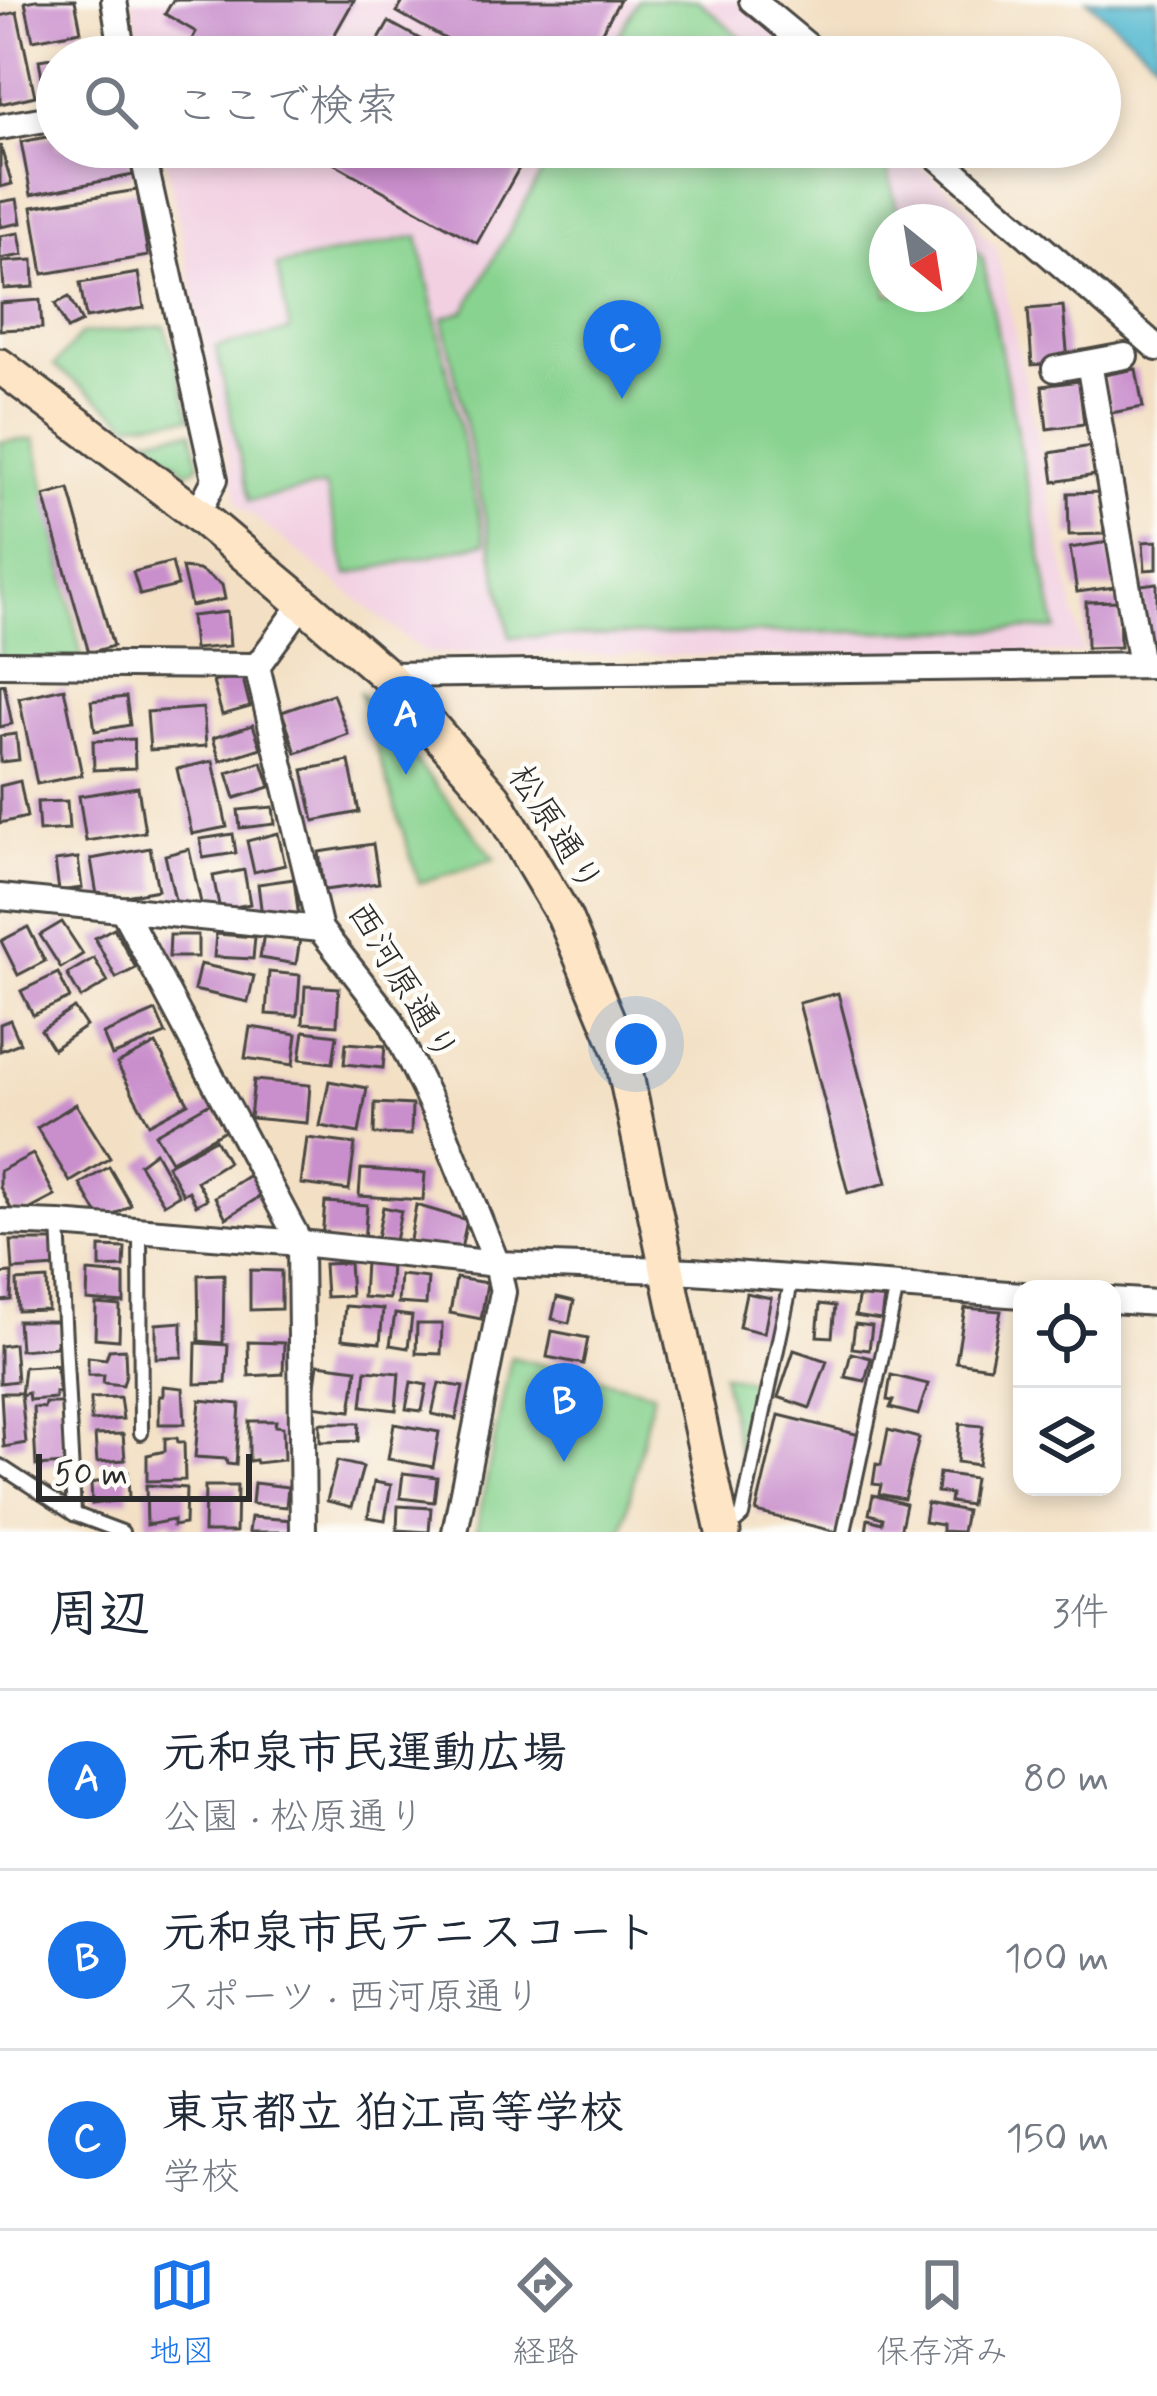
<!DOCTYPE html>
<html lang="ja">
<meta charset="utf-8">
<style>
body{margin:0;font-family:Mynerve,"Klee One",sans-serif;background:#f2f2f3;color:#1f2937}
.controls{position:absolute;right:36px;bottom:36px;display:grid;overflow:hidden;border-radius:24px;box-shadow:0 6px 18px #0003}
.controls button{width:108px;height:108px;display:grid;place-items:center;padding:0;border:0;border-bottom:3px solid #e0e1e3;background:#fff;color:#1f2937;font:60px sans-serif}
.compass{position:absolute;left:869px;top:204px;width:108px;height:108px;border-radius:50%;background:#fff;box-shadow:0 6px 18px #0003;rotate:150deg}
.scale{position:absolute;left:36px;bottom:30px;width:216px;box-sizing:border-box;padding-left:12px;border:6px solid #2b2b2b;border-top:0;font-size:33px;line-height:42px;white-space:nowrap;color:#2b2b2b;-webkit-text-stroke:9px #fdfcf7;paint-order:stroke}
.you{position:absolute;left:636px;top:1044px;width:42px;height:42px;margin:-30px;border:9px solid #fff;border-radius:50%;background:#1a73e8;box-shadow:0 0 0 18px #1a73e833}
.badge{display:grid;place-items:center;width:78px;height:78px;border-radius:50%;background:#1a73e8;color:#fff;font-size:39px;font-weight:700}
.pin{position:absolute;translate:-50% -99px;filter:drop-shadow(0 3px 6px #0008)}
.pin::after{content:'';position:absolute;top:63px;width:42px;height:36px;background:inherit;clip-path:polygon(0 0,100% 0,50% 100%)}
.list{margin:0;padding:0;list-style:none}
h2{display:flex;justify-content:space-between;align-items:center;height:156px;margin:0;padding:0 48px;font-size:51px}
h2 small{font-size:39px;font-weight:400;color:#747a83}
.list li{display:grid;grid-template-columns:78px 1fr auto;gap:36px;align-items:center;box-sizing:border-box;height:180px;padding:0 48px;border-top:3px solid #e0e1e3}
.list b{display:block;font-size:45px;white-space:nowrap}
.list p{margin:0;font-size:39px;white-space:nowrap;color:#747a83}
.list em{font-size:39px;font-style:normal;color:#747a83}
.icon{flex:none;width:66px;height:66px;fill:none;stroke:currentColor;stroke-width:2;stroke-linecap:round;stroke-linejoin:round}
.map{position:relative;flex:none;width:1157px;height:1532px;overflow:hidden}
.search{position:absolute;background:#fff;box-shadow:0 6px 18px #0003;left:36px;right:36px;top:36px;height:132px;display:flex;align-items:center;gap:30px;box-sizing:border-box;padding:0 42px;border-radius:66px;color:#747a83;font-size:45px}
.sheet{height:696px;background:#fff}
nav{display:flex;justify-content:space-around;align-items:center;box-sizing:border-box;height:168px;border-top:3px solid #e0e1e3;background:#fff;font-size:33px;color:#747a83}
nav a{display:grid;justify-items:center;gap:6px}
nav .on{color:#1a73e8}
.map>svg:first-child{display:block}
.built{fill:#f2d0e2;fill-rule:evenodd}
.green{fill:#89d390;stroke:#5a7f5e;stroke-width:3}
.water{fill:#51b7cf;stroke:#3e717d;stroke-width:3}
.building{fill:#c98ecc}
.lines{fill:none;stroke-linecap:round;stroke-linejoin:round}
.service-casing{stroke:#494642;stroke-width:18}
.minor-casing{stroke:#494642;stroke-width:30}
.secondary-casing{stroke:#494642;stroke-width:39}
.service{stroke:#fff;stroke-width:12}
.minor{stroke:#fff;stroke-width:24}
.secondary{stroke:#fde5c5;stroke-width:33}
.labels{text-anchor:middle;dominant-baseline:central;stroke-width:9;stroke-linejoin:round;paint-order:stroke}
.street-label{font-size:36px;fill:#2b2b2b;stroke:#fdfcf7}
</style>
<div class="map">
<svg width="1157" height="1532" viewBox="0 0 1157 1532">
<rect width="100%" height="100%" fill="#fdfcf7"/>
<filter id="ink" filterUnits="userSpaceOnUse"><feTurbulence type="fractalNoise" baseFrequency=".00833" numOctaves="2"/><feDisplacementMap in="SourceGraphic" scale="24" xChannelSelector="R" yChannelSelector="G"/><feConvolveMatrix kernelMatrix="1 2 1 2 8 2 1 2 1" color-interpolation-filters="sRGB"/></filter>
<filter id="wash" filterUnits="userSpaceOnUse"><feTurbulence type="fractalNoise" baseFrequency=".004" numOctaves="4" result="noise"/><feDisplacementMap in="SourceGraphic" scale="48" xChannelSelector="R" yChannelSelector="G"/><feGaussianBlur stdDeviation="2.7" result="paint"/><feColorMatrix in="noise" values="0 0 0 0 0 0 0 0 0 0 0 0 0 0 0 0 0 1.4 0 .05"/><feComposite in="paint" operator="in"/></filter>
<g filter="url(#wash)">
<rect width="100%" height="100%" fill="#f3e0c4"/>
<g class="built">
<polygon points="132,0 739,0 802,57 144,57"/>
<path d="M163 147H901L973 212 980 232 996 247 1083 653 770 656 425 653 238 504ZM887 222H959V294H887Z"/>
</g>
<g class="green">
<polygon points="638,0 698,0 764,57 607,57"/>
<polygon points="556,147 869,147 886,162 900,222 887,222 887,294 959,294 959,249 971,246 983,259 1056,629 510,637 443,318 465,311"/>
<polygon points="418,236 485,543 347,575 325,486 249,501 216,347 290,331 277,266"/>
<polygon points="165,326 191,418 130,423 54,366 81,334"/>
<polygon points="192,431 199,465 188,472 146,437"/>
<polygon points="35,439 83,663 0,664 0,442"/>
<polygon points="359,691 495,859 419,883"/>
<polygon points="511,1357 653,1392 622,1532 476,1532"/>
<polygon points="722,1374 759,1383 742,1465"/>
</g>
<polygon class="water" points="1087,0 1157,0 1157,61"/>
<g id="blocks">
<g class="building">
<polygon points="36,0 75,0 81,31 33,40 25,2"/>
<polygon points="173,0 354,0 322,57 182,57 196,32 165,14"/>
<polygon points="404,0 620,0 587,57 478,57 397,12"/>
<polygon points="17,12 35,96 0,104 0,16"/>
<polygon points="389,22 453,57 369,57"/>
<polygon points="109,46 111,57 66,57 66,55"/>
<polygon points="57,57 57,97 46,99 39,60"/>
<polygon points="57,135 57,147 128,147 133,175 31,195 21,142"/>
<polygon points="0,145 12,184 0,187"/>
<polygon points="318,147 531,147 477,243 315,153"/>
<polygon points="137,190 148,256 43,274 32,207"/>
<polygon points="17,199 21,223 0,227 0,202"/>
<polygon points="19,233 23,255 0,259 0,236"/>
<polygon points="33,260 34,287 4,289 2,262"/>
<polygon points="138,273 144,308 86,318 80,283"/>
<polygon points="69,297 82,322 67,329 55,304"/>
<polygon points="40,300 42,328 0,330 0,303"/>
<polygon points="1063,306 1068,362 1032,365 1028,309"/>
<polygon points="1136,369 1143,407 1111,413 1104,375"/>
<polygon points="1079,381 1084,424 1047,429 1042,386"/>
<polygon points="1091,446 1095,475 1054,482 1050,453"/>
<polygon points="69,489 113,646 89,653 44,496"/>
<polygon points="1103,492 1104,534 1069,535 1068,493"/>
<polygon points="1157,541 1157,569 1145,570 1143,542"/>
<polygon points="1108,542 1115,587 1077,592 1070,548"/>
<polygon points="172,562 178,586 140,595 133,572"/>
<polygon points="182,568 199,570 222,585 225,599 191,606"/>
<polygon points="1157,583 1157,654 1152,655 1141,585"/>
<polygon points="1119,601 1120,647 1087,648 1086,602"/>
<polygon points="227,612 230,646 194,649 191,616"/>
<polygon points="242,675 250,707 222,715 213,682"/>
<polygon points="4,684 12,724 0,727 0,685"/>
<polygon points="64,688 82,775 37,784 19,698"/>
<polygon points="333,694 348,734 296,753 282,712"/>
<polygon points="126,697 130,725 95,731 91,701"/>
<polygon points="203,708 206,746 150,750 147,712"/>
<polygon points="253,725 261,748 220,761 213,738"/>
<polygon points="16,734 19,760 0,762 0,736"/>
<polygon points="134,739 135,768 94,770 93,741"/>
<polygon points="213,761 227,827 192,834 177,769"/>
<polygon points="349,761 359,812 314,821 303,770"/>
<polygon points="262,762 270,787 235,798 227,773"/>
<polygon points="20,781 27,817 0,823 0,786"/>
<polygon points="138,787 145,832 86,841 79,796"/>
<polygon points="67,801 69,829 39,831 37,802"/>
<polygon points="273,807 275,824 240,828 238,810"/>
<polygon points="278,833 285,865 254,872 247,841"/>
<polygon points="233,834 236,853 203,858 200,839"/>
<polygon points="373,844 379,883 324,890 319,852"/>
<polygon points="150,848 158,890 98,901 91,859"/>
<polygon points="189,849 201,903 177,909 165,855"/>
<polygon points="78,858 82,888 59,891 55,861"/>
<polygon points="244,870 250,904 220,910 213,876"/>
<polygon points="294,879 299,918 263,924 258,884"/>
<polygon points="62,922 83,954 61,968 40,935"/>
<polygon points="28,927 45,961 18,975 1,941"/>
<polygon points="114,928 136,968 116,978 95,938"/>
<polygon points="264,933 300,939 296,964 260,958"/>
<polygon points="216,934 255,937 253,959 214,957"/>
<polygon points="170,935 198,935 198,957 169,957"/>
<polygon points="94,958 108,982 81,998 67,974"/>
<polygon points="200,964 254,976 248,1002 194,990"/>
<polygon points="269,972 300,975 297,1016 266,1014"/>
<polygon points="58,973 70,998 33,1015 21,991"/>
<polygon points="305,986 339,988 337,1025 303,1023"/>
<polygon points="838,993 887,1183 848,1193 799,1003"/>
<polygon points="74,1008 86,1026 53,1049 41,1030"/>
<polygon points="156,1011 166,1034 112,1056 103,1034"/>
<polygon points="10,1020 20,1043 0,1051 0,1024"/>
<polygon points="250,1027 297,1034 293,1065 245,1058"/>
<polygon points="304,1031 337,1035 333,1063 300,1059"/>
<polygon points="346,1043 385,1046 383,1068 344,1064"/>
<polygon points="156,1044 188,1103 149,1124 117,1064"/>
<polygon points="254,1080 310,1085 307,1123 250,1118"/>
<polygon points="329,1081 367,1088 359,1133 320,1126"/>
<polygon points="210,1103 225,1130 171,1161 155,1134"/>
<polygon points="375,1103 412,1105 411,1135 374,1134"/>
<polygon points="76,1104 110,1158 70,1182 37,1128"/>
<polygon points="307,1138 355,1144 349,1190 301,1184"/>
<polygon points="215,1139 228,1162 197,1181 207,1199 196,1205 189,1191 183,1194 167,1165"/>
<polygon points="155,1152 179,1195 164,1204 139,1164"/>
<polygon points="33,1154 55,1196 15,1217 0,1187 0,1171"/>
<polygon points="109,1167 131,1205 102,1222 80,1184"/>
<polygon points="361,1169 425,1173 423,1200 359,1196"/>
<polygon points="253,1173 264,1194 226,1218 215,1197"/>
<polygon points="325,1202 367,1205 364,1241 322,1238"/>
<polygon points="416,1205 467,1220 460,1254 409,1246"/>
<polygon points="383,1207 401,1211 394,1246 376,1243"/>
<polygon points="11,1241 56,1241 56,1267 13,1270"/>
<polygon points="100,1247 125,1248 124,1267 100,1268"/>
<polygon points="365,1262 391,1264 389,1299 363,1297"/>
<polygon points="349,1263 351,1296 326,1297 324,1264"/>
<polygon points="250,1270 281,1271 281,1309 250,1310"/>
<polygon points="88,1272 124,1275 124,1303 87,1300"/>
<polygon points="12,1273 11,1300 0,1301 0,1274"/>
<polygon points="224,1274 223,1343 199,1341 198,1275"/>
<polygon points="400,1275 428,1278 426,1305 398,1303"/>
<polygon points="456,1278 487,1283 481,1319 450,1313"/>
<polygon points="47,1279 48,1310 18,1311 17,1281"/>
<polygon points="746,1293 771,1298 764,1333 739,1327"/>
<polygon points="859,1294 884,1298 881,1320 855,1316"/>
<polygon points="557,1297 574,1301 569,1323 552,1319"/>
<polygon points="96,1304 120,1306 119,1340 95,1338"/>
<polygon points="820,1304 835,1306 832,1337 817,1336"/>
<polygon points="345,1306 383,1309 380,1343 342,1339"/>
<polygon points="965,1308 1001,1311 990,1367 956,1362"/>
<polygon points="395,1314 412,1316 408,1348 390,1345"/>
<polygon points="18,1321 57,1321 59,1341 56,1341 57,1347 20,1350"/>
<polygon points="182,1322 182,1357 156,1358 156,1324"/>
<polygon points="417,1324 442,1324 441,1354 416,1353"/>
<polygon points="855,1324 872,1326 869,1350 852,1348"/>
<polygon points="552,1331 588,1338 583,1364 547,1357"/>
<polygon points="248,1342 284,1343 283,1374 249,1376"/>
<polygon points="196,1343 228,1345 226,1383 195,1384"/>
<polygon points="14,1344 17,1381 0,1383 0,1346"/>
<polygon points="125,1349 126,1374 123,1385 103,1383 104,1375 88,1375 88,1357 106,1359 109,1350"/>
<polygon points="794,1350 827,1361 810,1408 778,1397"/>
<polygon points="851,1353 871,1358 865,1381 845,1377"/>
<polygon points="318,1364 357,1369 351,1411 312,1406"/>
<polygon points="56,1365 59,1393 55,1392 55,1398 29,1400 28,1393 21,1395 24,1367"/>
<polygon points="366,1370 399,1373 396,1410 362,1406"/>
<polygon points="891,1375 928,1384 918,1415 890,1408 893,1401 887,1400"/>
<polygon points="411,1382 427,1385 422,1411 406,1409"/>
<polygon points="439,1383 463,1387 456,1419 432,1414"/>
<polygon points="163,1386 183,1388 185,1424 159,1424 159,1396 163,1396"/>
<polygon points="1,1393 21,1393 26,1443 4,1447"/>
<polygon points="120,1397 123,1419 91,1421 91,1398"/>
<polygon points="200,1400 240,1404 236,1465 227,1464 226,1459 195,1457"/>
<polygon points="45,1403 62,1403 65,1464 36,1466 33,1407 44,1408"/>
<polygon points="779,1415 860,1435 837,1532 756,1512"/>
<polygon points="249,1421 276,1421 275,1426 283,1427 284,1460 257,1463 256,1460 249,1461"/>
<polygon points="320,1423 359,1423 358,1441 320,1442"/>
<polygon points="394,1424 439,1432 433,1467 388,1459"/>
<polygon points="960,1424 983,1426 978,1465 957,1462"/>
<polygon points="888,1430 919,1438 904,1499 879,1494 881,1485 873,1484 876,1464 881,1465"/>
<polygon points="123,1434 125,1460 97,1462 95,1435"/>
<polygon points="165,1438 177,1438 178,1442 184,1442 185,1480 147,1481 147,1455 165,1451"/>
<polygon points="337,1461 363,1467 352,1507 327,1501"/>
<polygon points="104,1471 128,1472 129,1499 92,1504 91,1483 103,1481"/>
<polygon points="403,1473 437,1477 434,1502 400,1498"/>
<polygon points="939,1473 974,1478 970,1505 950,1502 951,1494 937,1492"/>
<polygon points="374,1482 391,1485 385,1520 368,1517"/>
<polygon points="254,1483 288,1487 286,1507 252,1504"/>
<polygon points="146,1485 186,1488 185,1524 173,1526 173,1520 147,1525"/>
<polygon points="205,1486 237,1486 236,1532 204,1532"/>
<polygon points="873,1495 906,1504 900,1532 866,1532 868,1519 882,1523 883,1518 869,1514"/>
<polygon points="927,1503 966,1511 962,1532 942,1531 942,1525 924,1522"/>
<polygon points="398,1506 431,1508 429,1532 397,1530"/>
<polygon points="251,1517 293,1520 292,1532 249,1532"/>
</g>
</g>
</g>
<g filter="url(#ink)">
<use href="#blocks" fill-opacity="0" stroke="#494642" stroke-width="3"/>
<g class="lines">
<g class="service-casing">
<g id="service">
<polyline points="59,1225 74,1514"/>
<polyline points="140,1231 141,1433"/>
<polyline points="0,1466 74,1514 122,1532"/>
<polyline points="725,1531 742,1516 792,1278"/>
<polyline points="844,1532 897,1287"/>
</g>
</g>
<g class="minor-casing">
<g id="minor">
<polyline points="114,0 123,57"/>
<polyline points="752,0 821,57"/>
<polyline points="0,127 57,117"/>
<polyline points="141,147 215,479 197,514"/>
<polyline points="926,147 1157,348"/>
<polyline points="1089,363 1141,665"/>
<polyline points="1055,369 1125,356"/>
<polyline points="303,603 257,666 320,929 390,1019 441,1124 497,1264 503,1292 455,1532"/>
<polyline points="0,664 257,666"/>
<polyline points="386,675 1157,665"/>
<polyline points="0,897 320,929"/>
<polyline points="123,910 300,1243 303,1532"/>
<polyline points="0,1222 59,1224 300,1243 497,1264 692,1271 1022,1295"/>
<polyline points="1112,1300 1157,1303"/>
</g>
</g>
<g class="secondary-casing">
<polyline id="secondary" points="0,366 197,514 303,603 386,675 494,798 564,916 621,1052 723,1532"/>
</g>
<use href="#service" class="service"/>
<use href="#minor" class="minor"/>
<use href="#secondary" class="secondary"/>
</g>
</g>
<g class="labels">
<g class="street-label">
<text transform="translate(554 830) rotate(58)">松原通り</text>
<text transform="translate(401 983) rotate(59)">西河原通り</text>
</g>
</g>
</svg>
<div class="controls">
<button><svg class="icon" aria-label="locate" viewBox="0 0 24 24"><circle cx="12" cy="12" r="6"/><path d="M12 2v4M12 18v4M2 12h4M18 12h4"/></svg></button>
<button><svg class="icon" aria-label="layers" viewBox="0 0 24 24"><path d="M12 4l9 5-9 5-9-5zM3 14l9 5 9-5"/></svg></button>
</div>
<svg class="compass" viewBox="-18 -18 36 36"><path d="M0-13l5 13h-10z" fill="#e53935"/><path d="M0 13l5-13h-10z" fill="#747a83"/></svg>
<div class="scale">50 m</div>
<div class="you"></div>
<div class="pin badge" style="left:406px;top:775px">A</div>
<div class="pin badge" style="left:564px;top:1462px">B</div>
<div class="pin badge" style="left:622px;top:399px">C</div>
<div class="search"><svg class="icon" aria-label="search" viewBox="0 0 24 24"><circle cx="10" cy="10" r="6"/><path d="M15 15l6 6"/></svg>ここで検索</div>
</div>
<section class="sheet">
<h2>周辺<small>3件</small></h2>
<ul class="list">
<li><span class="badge">A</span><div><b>元和泉市民運動広場</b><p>公園 · 松原通り</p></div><em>80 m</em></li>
<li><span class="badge">B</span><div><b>元和泉市民テニスコート</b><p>スポーツ · 西河原通り</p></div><em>100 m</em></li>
<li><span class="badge">C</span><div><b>東京都立 狛江高等学校</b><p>学校</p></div><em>150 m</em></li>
</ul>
</section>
<nav>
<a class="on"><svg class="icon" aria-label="map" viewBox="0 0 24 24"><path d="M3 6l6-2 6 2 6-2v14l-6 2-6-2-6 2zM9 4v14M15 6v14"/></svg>地図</a>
<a><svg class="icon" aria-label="directions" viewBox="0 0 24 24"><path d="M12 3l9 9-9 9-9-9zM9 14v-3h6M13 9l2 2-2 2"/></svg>経路</a>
<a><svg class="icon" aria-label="saved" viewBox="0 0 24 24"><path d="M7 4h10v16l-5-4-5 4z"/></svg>保存済み</a>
</nav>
